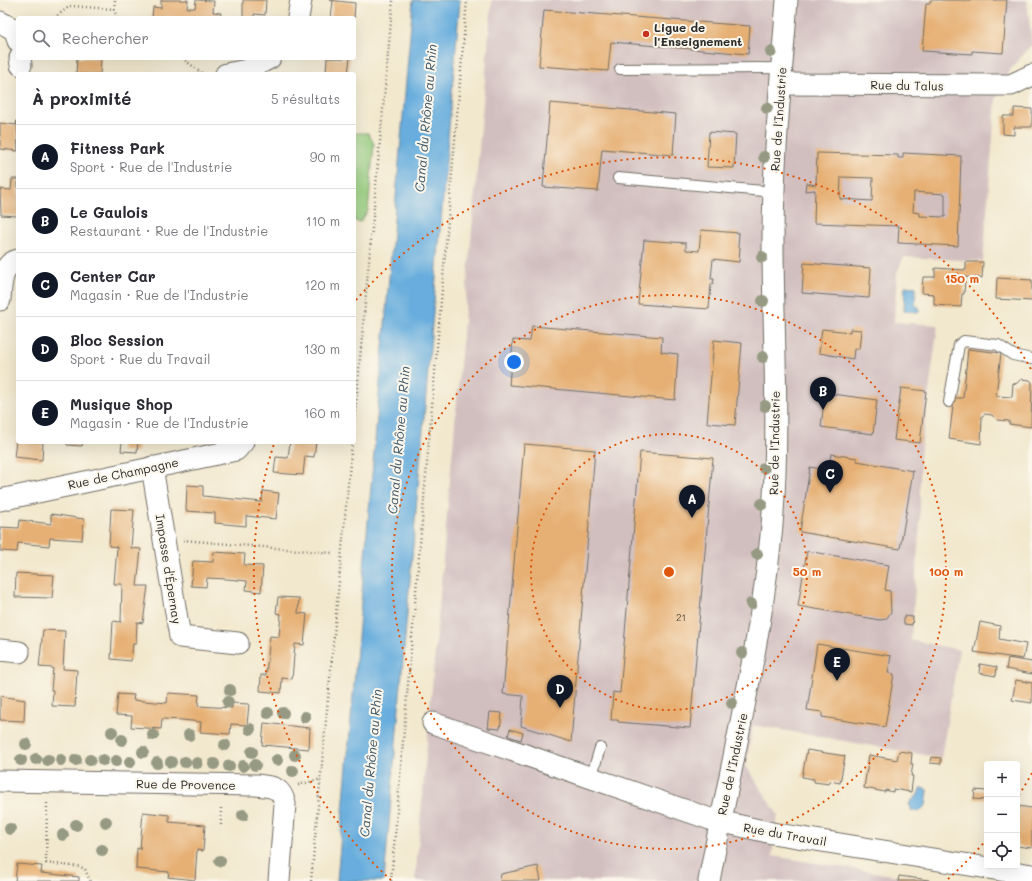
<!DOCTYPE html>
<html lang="fr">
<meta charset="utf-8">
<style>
body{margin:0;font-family:Mali,sans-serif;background:#f2f2f3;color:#2b2b33}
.controls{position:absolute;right:12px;bottom:12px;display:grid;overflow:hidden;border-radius:4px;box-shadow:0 4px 16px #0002}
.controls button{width:36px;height:36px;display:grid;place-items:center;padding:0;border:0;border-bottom:1px solid #e1e1e2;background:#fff;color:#2b2b33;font:20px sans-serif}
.you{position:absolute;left:514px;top:362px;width:14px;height:14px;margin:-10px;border:3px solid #fff;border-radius:50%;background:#1a73e8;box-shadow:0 0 0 6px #1a73e833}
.badge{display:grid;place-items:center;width:26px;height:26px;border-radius:50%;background:#111827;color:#fff;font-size:13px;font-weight:700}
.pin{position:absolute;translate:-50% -33px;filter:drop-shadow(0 1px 2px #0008)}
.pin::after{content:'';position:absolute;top:21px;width:14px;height:12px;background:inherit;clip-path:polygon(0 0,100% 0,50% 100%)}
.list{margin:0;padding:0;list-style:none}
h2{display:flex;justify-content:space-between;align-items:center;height:52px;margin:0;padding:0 16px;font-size:17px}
h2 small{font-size:13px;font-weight:400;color:#7c7c81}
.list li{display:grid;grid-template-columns:26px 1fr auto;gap:12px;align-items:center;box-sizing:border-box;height:64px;padding:0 16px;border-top:1px solid #e1e1e2}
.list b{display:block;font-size:15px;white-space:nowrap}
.list p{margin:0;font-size:13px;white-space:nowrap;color:#7c7c81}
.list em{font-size:13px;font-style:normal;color:#7c7c81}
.icon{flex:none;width:22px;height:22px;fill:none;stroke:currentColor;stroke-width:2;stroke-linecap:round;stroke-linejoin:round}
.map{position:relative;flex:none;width:1032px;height:881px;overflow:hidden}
.search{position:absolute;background:#fff;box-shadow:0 4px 16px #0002;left:16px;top:16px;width:340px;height:44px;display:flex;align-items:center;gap:10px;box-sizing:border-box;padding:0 14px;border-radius:4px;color:#7c7c81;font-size:15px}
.panel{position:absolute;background:#fff;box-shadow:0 4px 16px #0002;left:16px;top:72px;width:340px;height:372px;border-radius:4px}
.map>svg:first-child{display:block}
.industrial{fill:#d1bfbf}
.green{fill:#95cc7e;stroke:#607c54}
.water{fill:#67addd;stroke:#496c84}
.building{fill:#e6b075;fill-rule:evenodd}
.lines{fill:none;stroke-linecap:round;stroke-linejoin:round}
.lane-casing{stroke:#716d64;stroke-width:12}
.street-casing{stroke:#716d64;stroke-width:23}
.path{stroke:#716d64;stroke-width:2.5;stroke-dasharray:1 3;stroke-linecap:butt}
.lane{stroke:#fff;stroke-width:10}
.street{stroke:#fff;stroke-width:21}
.tree{fill:#969a82}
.ring{fill:none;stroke:#df570e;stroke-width:2;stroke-dasharray:2 4}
.poi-dot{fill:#c8321e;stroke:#fbf7ec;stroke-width:1.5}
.labels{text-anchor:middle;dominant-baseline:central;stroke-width:4;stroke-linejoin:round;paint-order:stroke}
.number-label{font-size:10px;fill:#5a4c3e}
.poi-label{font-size:12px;font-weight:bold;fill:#2b2b2b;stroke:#fbf7ec;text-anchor:start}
.street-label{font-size:12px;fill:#2b2b2b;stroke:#fbf7ec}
.water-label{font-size:13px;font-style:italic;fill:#405869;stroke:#fbf7ec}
.centre{fill:#df570e;stroke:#fbf7ec;stroke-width:2}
.ring-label{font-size:12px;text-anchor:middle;font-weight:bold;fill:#df570e;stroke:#fbf7ec;stroke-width:4;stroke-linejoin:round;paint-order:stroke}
</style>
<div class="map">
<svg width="1032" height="881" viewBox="0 0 1032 881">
<rect width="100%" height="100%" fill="#fbf7ec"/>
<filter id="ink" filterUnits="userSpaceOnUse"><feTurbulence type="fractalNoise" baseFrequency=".025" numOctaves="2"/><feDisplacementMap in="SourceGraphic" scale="8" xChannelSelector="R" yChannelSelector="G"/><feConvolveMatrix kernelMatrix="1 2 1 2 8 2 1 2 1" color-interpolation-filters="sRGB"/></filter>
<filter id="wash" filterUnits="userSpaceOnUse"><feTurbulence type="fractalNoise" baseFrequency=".012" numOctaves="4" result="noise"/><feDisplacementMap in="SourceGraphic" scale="16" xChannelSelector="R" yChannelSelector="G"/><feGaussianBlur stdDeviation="0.9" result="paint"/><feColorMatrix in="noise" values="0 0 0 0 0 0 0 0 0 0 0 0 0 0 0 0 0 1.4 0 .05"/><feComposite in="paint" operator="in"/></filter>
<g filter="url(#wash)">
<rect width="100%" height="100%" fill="#f2e8ce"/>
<polygon class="industrial" points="492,0 1027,0 1032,45 1009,71 996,99 983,261 904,257 897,272 894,322 938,325 920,456 920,522 911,640 959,650 941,758 753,725 746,766 778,815 772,856 930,881 415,881"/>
<polygon class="green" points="354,133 368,133 374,144 368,211 360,222 354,221"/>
<g class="water">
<polygon points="413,0 460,0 384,881 337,881"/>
<polygon points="905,286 916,287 915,306 919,307 919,312 904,311"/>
<polygon points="921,788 926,789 928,791 926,805 920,811 912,811 909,803 917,796"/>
</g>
<g id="blocks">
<g class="building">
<polygon points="161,0 188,0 187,8 195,8 196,0 214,1 213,12 221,13 220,18 152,18 153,7 161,8"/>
<polygon points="243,0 266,0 265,15 254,14 254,18 243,18"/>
<polygon points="329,0 355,3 354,18 331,18 333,1"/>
<polygon points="930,0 1007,0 1003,53 972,51 972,54 922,51 926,4 930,4"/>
<polygon points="544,10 750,26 748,54 611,42 608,71 539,66"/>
<polygon points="77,58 101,58 100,74 76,74"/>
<polygon points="327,58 350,58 348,74 326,74"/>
<polygon points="550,103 676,114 673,155 602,149 598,191 543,187"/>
<polygon points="1014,108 1032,109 1032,127 1014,127 1014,135 1003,134 1003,116 1014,116"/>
<polygon points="17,120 18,151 0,149 0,123 16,125"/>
<polygon points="709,132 736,134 734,168 707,167"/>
<path d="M817 153 898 155V158H903V153L961 156 958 246 898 243 899 226 814 223 815 190 805 191 806 183 816 185ZM841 177 873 178 872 201 840 199ZM914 192 945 194V217L920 216V213L913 212Z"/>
<polygon points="12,179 18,179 18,216 1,215 0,189 11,190"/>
<polygon points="701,230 739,233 738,247 740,247 739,262 713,259 711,279 714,279 713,284 711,284 709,309 638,304 644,240 686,243 686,250 699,251"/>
<polygon points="966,262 983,262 982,278 965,277 964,294 962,294 961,307 934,305 934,294 922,293 923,277 935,277 935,268 966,270"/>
<polygon points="804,263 871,268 869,298 802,293"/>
<polygon points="997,278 1032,280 1032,301 996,299"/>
<polygon points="532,326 662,337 661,352 678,354 675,400 509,385 513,340 530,341"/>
<polygon points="822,329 850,332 850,329 861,330 859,349 854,349 853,359 819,353"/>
<polygon points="714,340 742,343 735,425 707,423"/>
<polygon points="968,349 1001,353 996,396 1012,397 1013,383 1016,384 1021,379 1030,380 1032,382 1031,427 1009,424 1009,421 997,420 992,415 985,414 982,416 981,444 949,439 954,398 963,398"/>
<polygon points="901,388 926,391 920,443 894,440"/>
<polygon points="825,393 877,400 873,434 821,427"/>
<polygon points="16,441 43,442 42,460 14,457"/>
<polygon points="67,442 83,442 82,446 67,445"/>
<polygon points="122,442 138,442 137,452 121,451"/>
<polygon points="290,442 316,442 314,457 305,456 303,475 274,473 276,457 288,458"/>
<polygon points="524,444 595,450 571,742 521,726 523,696 503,694"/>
<polygon points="640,452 713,458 690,728 618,722 618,720 611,720 613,692 620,693"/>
<polygon points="831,454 857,458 857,461 913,471 900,549 800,532 810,467 828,470"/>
<polygon points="187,485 203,486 203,496 232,499 262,502 263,491 279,493 276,519 246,516 246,526 215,523 215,513 186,511"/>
<polygon points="111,509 134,510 131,548 141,549 137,586 148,586 143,623 137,622 136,644 133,644 131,661 111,659 113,621 121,622 122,584 114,584 117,547 109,546"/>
<polygon points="51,514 84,519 82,540 50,538 49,546 18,543 17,552 0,551 0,527 19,528 20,520 51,524"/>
<polygon points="807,551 889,565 885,590 890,591 891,612 886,619 880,620 798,606"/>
<polygon points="214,552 245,554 244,565 263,566 261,592 246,590 247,581 227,579 207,578 206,587 191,586 193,561 213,562"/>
<polygon points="16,573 54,575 52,598 15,597"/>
<polygon points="278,597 299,598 298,613 307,614 304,645 295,644 292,679 282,678 281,693 260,691 261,675 266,675 270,636 279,637 281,614 276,613"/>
<polygon points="904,616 913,617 912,625 904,624"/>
<polygon points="980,622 1000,626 999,639 1026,644 1023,659 974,652"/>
<polygon points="43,630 65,631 63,669 77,670 75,707 52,706 53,690 51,690 53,668 39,667"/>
<polygon points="817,644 891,656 888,673 894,674 885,727 822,717 822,712 807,710"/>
<polygon points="1008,658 1032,662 1032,674 1006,669"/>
<polygon points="980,664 997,667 996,676 979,673"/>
<polygon points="1016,680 1032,683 1032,703 1012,700"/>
<polygon points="168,693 199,695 198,706 232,708 232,703 249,704 247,725 231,724 230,734 200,732 201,722 182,720 162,719 161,729 131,727 132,716 116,715 118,694 134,695 133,700 167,703"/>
<polygon points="0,696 25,700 24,721 0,720"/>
<polygon points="490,712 502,713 500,729 488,728"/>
<polygon points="264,723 310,728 309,749 262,745"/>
<polygon points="510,729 523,733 521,740 508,736"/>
<polygon points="807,750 845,756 840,783 830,781 829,784 814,782 814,779 802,777"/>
<polygon points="899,751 912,753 911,764 913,764 911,776 913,776 911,792 893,789 893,792 885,790 885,792 864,788 869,755 897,760"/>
<polygon points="931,757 941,758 941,764 930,763"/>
<polygon points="975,790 987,791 987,800 974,799"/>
<polygon points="1017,806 1032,808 1032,848 1017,846"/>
<polygon points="143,812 169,815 169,822 205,825 203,851 197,850 195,880 168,877 169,872 136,869 137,848 140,849"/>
<polygon points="17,864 42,866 41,873 79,877 79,881 15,881"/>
<polygon points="538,866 541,881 500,881 501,874"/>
<polygon points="899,876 929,880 929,881 898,881"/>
</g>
</g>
</g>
<g filter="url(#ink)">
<use href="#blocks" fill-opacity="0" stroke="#716d64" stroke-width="1"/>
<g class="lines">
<g class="lane-casing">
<g id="lane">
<polyline points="620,69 782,68"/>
<polyline points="618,178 774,192"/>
<polyline points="949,402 959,345 964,341 998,345 1013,355 1032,359"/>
<polyline points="591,778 600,748"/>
</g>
</g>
<g class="street-casing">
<g id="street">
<polyline points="298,18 301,0"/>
<polyline points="0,22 15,30 18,41"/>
<polyline points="20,58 21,65"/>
<polyline points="226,74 247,70 270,58"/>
<polyline points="781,84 999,85 1011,85 1032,75"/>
<path d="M0 300C1 286 1 264 18 260"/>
<polyline points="152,467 180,637 238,643"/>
<polyline points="0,500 236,450 243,442"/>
<polyline points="0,650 19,652"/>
<polyline points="433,723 710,819 772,833 1032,875"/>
<path d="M0 781 256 785C272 787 281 786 285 804L279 881"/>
<path d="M709 881C731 763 761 645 772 525 780 431 773 335 773 240 773 160 781 80 787 0"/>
</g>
</g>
<g class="path">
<polyline points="114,9 117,18"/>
<polyline points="54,18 70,6 114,9 115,0"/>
<polyline points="182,58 203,74"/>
<polyline points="354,424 393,0"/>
<polyline points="183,540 332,553"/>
<polyline points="298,785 321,779"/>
<polyline points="47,803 46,863 81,867 85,869 90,881"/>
<polyline points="221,825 221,806"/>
<polyline points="311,881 352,442"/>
<polyline points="391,881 467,0"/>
</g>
<use href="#lane" class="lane"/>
<use href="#street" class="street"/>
</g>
<g class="tree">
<circle cx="771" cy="52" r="6"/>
<circle cx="767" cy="108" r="6"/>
<circle cx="764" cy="157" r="6"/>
<circle cx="762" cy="257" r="6"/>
<circle cx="763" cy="301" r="6"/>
<circle cx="763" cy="357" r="6"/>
<circle cx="765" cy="406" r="6"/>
<circle cx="764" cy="468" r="6"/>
<circle cx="762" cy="504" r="6"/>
<circle cx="757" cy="554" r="6"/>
<circle cx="751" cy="604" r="6"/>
<circle cx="742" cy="653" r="6"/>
<circle cx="230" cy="690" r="6"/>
<circle cx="228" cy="702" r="6"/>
<circle cx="732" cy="703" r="6"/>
<circle cx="268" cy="713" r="6"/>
<circle cx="283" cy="713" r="6"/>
<circle cx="305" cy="717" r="6"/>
<circle cx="250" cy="729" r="6"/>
<circle cx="112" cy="732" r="6"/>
<circle cx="153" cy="735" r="6"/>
<circle cx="189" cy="735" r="6"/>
<circle cx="122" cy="740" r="6"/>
<circle cx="26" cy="744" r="6"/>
<circle cx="225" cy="745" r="6"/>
<circle cx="143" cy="752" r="6"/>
<circle cx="252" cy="752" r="6"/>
<circle cx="295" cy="755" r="6"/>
<circle cx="36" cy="759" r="6"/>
<circle cx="21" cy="760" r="6"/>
<circle cx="48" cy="760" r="6"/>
<circle cx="61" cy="760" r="6"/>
<circle cx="76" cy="760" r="6"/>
<circle cx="90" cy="760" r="6"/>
<circle cx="103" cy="760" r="6"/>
<circle cx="277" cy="760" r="6"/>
<circle cx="116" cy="761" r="6"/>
<circle cx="130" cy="762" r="6"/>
<circle cx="171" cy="762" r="6"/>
<circle cx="185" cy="762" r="6"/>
<circle cx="157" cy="763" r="6"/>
<circle cx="197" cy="763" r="6"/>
<circle cx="214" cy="764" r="6"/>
<circle cx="255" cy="765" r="6"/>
<circle cx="229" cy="766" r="6"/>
<circle cx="243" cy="766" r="6"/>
<circle cx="293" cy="771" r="6"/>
<circle cx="243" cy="815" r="6"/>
<circle cx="106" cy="822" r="6"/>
<circle cx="76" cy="825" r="6"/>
<circle cx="10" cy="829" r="6"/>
<circle cx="63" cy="835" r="6"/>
<circle cx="102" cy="850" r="6"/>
<circle cx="220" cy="861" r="6"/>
</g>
</g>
<g class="ring">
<circle cx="669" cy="572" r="138"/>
<circle cx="669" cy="572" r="277"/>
<path d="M1032 773A415 415 0 0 1 1017 798M987 839A415 415 0 0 1 947 880M391 880A415 415 0 0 1 274 444M356 300A415 415 0 0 1 1032 371"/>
</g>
<circle class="poi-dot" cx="646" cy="34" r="4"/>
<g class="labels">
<g class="number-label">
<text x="681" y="617">21</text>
</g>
<g class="poi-label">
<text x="654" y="27">Ligue de<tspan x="654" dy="14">l'Enseignement</tspan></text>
</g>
<g class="street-label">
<text transform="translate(907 85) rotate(1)">Rue du Talus</text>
<text transform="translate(778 119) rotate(-86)">Rue de l'Industrie</text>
<text transform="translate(774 443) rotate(-89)">Rue de l'Industrie</text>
<text transform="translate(123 473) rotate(-12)">Rue de Champagne</text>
<text transform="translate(169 569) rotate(81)">Impasse d'Épernay</text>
<text transform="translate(732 764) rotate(-78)">Rue de l'Industrie</text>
<text transform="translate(186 784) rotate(1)">Rue de Provence</text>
<text transform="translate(785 834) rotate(10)">Rue du Travail</text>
</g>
<g class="water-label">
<text transform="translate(425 118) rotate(-85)">Canal du Rhône au Rhin</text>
<text transform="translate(398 440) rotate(-85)">Canal du Rhône au Rhin</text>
<text transform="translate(370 763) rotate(-85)">Canal du Rhône au Rhin</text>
</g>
</g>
<circle cx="669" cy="572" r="6" class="centre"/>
<g class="ring-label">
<text x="962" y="283">150 m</text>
<text x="807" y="576">50 m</text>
<text x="946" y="576">100 m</text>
</g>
</svg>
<div class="controls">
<button>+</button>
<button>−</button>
<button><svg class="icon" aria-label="locate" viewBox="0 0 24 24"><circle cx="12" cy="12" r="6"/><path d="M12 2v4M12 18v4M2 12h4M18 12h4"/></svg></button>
</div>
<div class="you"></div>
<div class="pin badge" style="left:692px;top:518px">A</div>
<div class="pin badge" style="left:823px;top:410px">B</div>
<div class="pin badge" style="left:830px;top:493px">C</div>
<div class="pin badge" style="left:560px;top:708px">D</div>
<div class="pin badge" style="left:837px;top:681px">E</div>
<div class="search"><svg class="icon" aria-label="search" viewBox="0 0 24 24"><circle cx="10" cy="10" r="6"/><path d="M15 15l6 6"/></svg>Rechercher</div>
<section class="panel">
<h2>À proximité<small>5 résultats</small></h2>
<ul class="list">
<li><span class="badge">A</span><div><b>Fitness Park</b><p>Sport · Rue de l'Industrie</p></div><em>90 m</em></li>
<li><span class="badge">B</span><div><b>Le Gaulois</b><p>Restaurant · Rue de l'Industrie</p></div><em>110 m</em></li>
<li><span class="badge">C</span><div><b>Center Car</b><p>Magasin · Rue de l'Industrie</p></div><em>120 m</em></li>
<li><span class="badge">D</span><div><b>Bloc Session</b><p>Sport · Rue du Travail</p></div><em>130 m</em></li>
<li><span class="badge">E</span><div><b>Musique Shop</b><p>Magasin · Rue de l'Industrie</p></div><em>160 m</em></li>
</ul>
</section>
</div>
